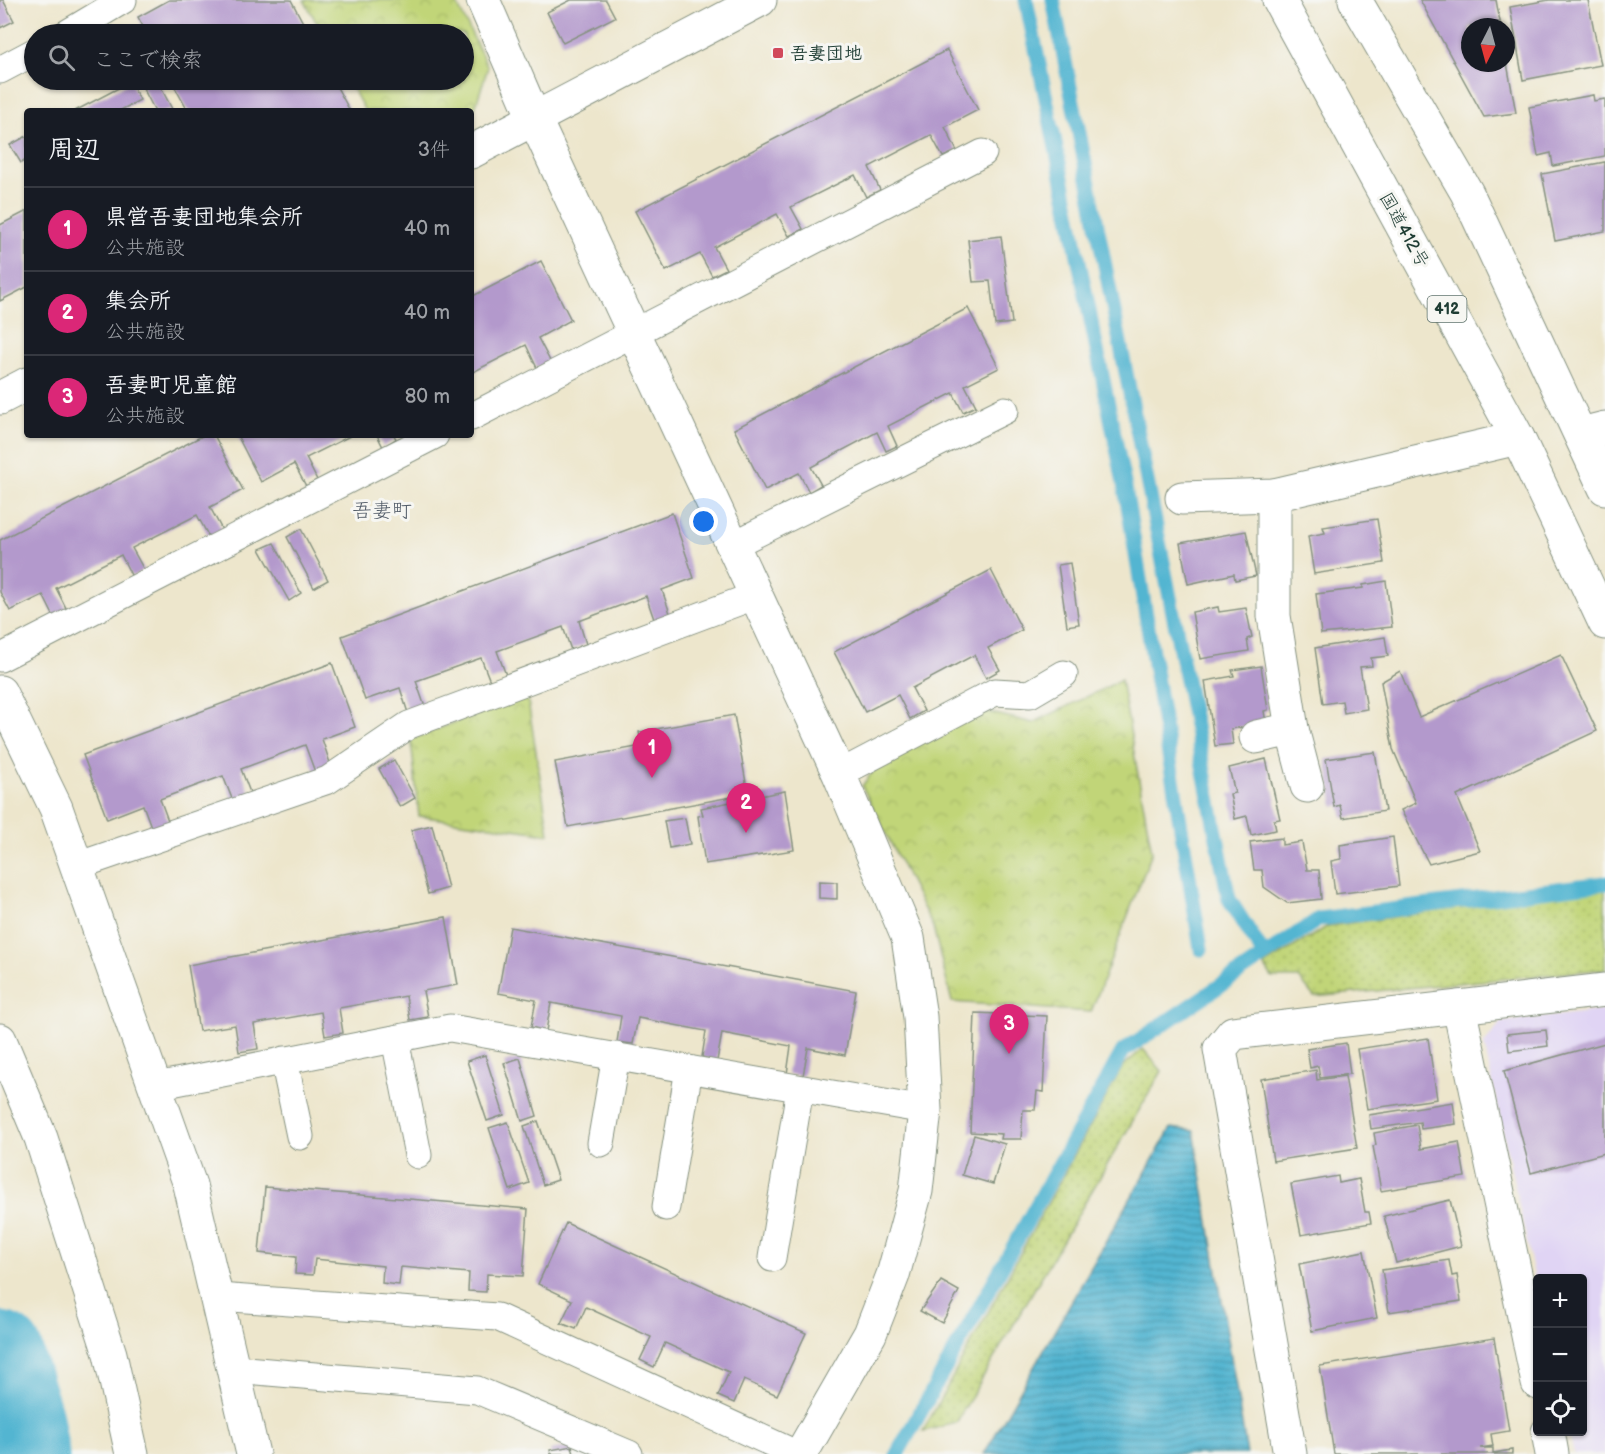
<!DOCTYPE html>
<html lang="ja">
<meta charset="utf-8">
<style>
body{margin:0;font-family:"Balsamiq Sans","Klee One",sans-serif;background:#242831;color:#f1f3f6}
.controls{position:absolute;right:18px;bottom:18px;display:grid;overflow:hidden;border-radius:6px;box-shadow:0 2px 4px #0004}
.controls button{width:54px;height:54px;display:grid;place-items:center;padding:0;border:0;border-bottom:2px solid #363941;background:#171b24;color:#f1f3f6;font:30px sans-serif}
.compass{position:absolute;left:1461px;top:18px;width:54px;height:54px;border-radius:50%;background:#171b24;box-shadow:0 2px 4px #0004;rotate:186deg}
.you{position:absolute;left:704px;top:522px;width:21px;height:21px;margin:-15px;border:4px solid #fff;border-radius:50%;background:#1a73e8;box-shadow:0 0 0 9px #1a73e833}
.badge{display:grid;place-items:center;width:39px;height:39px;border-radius:50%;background:#db2777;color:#fff;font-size:20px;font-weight:700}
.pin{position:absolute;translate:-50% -50px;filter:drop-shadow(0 2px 3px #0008)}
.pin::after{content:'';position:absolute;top:32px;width:21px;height:18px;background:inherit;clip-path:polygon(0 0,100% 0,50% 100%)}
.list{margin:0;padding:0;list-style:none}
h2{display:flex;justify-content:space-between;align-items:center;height:78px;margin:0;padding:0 24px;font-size:26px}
h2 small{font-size:20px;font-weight:400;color:#9ea1a6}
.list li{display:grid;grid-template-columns:39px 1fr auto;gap:18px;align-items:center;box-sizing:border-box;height:84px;padding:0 24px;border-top:2px solid #363941}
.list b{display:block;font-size:22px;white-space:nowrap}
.list p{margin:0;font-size:20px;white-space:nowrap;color:#9ea1a6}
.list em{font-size:20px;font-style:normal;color:#9ea1a6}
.icon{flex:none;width:33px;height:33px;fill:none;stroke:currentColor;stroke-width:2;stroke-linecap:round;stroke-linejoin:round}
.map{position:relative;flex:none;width:1605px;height:1454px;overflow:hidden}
.search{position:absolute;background:#171b24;box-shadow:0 2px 4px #0004;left:24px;top:24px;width:450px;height:66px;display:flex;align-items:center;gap:15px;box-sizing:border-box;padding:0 21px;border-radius:33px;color:#9ea1a6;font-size:22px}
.panel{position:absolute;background:#171b24;box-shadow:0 2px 4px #0004;left:24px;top:108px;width:450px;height:330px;border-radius:6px}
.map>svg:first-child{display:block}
.built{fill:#e0d4f4}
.park{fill:url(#park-crowns);stroke:#708956;stroke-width:1.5}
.garden{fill:url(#garden-dots);stroke:#708956;stroke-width:1.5}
.water{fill:url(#water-rules);stroke:#387982;stroke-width:1.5}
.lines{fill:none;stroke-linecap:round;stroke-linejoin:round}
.stream{stroke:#52b5d1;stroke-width:15}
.river{stroke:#52b5d1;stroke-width:87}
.building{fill:#b399cc}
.lane-casing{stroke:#869280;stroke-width:29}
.street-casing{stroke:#869280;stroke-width:35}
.secondary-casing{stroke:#869280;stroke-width:35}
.highway-casing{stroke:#869280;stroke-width:35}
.lane{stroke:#fff;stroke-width:27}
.street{stroke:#fff;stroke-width:33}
.secondary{stroke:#fff;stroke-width:33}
.highway{stroke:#fff;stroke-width:33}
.poi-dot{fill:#d1495b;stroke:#f6f6f2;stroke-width:2}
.labels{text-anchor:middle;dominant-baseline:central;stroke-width:6;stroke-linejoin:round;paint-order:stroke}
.shield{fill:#f6f6f2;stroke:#60746d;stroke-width:1.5}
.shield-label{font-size:16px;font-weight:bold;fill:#1f3d34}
.poi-label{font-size:18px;font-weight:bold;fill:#1f3d34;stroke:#f6f6f2;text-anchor:start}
.street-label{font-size:18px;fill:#1f3d34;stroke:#f6f6f2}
.neighbourhood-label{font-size:20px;fill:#535d69;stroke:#f6f6f2}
</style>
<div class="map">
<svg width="1605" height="1454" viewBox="0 0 1605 1454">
<defs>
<pattern id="park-crowns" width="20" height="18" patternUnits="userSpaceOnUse" patternTransform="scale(1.5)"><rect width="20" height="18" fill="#c1d578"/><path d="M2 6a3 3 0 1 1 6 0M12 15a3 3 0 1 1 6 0" fill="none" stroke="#a5b868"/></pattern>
<pattern id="garden-dots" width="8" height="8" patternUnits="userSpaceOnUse" patternTransform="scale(1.5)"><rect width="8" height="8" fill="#c1d578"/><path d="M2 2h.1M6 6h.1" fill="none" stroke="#a5b868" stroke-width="1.8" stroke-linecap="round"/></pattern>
<pattern id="water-rules" width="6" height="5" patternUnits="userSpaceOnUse" patternTransform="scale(1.5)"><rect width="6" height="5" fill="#52b5d1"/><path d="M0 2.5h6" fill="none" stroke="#4394aa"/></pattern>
</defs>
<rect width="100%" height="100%" fill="#f6f6f2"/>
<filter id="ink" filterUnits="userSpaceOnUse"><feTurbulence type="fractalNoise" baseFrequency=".0167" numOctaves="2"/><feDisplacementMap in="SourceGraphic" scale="12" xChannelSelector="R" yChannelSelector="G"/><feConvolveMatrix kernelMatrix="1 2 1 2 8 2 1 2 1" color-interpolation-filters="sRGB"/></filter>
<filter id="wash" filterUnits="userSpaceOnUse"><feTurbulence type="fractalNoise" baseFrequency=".008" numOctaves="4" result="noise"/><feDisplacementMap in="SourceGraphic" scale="24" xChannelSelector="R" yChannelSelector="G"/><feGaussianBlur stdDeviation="1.35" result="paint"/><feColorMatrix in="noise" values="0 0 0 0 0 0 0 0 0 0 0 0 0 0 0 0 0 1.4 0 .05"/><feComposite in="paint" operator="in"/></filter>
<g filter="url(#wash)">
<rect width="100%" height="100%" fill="#ede6cc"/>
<polygon class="built" points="1605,1010 1605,1454 1574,1454 1569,1432 1582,1432 1582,1278 1538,1278 1537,1288 1484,1044 1502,1022"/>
<g class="park">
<polygon points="304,0 455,0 488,67 475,108 468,111 365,111 348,80 464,80 464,34 323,34"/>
<polygon points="1121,680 1152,852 1091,1012 952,1002 933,927 862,786 882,759 983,711 1033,723"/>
<polygon points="527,695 549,834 419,816 411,739"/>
</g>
<g class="garden">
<polygon points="1605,888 1605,969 1314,997 1299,978 1272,978 1264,965 1328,926"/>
<polygon points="1143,1049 1162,1071 956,1423 923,1431 1123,1066"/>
</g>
<polygon class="water" points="1171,1128 1194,1131 1247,1454 984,1454"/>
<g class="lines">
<g class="stream">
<polyline points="1026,0 1125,488 1201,949"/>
<polyline points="1053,0 1229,899 1264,955"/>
<polyline points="897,1454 1123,1051 1319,919 1605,883"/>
</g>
<polyline class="river" points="0,1355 20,1420 26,1454"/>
</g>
<g id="blocks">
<g class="building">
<polygon points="0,0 3,0 14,21 0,28"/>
<polygon points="169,0 291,0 309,34 147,34 138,17"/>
<polygon points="571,0 606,0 615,17 563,43 547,12"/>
<polygon points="1420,0 1496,0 1501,27 1470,27 1470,63 1507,63 1516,113 1484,117"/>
<polygon points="1549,0 1588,0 1601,65 1523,80 1510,7"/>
<polygon points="947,50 978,110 945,127 957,151 943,157 931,135 869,167 880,190 866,197 855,175 791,207 803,229 789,236 777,214 714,247 726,269 712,276 700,254 666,271 635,211"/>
<polygon points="139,80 157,80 173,111 155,111"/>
<polygon points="171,80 333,80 350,111 188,111"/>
<polygon points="130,82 140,100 119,111 75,111"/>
<polygon points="1593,95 1594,101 1605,99 1605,156 1553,166 1551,153 1538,156 1529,107"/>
<polygon points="27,136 27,159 21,163 10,145"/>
<polygon points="1605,162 1605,231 1555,241 1542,174"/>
<polygon points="27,211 27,287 0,301 0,225"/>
<polygon points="1001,236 1012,323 995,325 990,281 973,282 968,240"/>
<polygon points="541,261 571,320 538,338 550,361 537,368 526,345 471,373 471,297"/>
<polygon points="968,308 999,368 965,385 976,406 963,412 953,393 888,426 897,446 886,451 877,432 811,467 821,485 809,492 799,473 765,490 734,429"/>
<polygon points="204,435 214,435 243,490 210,507 222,530 209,537 197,515 132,548 144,570 132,577 121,555 56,588 67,610 54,617 43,595 10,611 0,592 0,540"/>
<polygon points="237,435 352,435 306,458 317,480 306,486 294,464 261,482"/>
<polygon points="377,435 394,435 396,439 383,447"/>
<polygon points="672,513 694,578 662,590 671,616 655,622 646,596 579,621 586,644 571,650 563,627 497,651 506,675 490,681 481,658 416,681 425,707 408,713 400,688 365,700 342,636"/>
<polygon points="1377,519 1384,563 1314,574 1308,536 1325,533 1323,527"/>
<polygon points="301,529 328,580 314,588 287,537"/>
<polygon points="1246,531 1256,576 1235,580 1234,574 1188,584 1180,543"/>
<polygon points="274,543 301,593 289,601 260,549"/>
<polygon points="1070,563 1079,624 1067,626 1058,565"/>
<polygon points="991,570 1022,630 988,648 1000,670 986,678 974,655 912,688 924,711 910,719 898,695 865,712 834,652"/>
<polygon points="1386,581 1392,627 1321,634 1316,594 1363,588 1363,585"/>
<polygon points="1218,607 1219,612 1246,608 1252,637 1247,639 1249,651 1200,659 1192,612"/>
<polygon points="1385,637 1388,656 1371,658 1372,666 1360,667 1367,709 1344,713 1342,701 1323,704 1315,648"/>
<polygon points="1561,655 1597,731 1457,796 1480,851 1429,864 1401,810 1416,803 1393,749 1381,682 1400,671 1419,717"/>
<polygon points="332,663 355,727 322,739 331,766 315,772 305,745 241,769 251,795 233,801 223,776 160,799 170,826 153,832 143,805 107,819 83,755"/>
<polygon points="1261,666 1268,710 1264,711 1266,723 1231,729 1233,744 1215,746 1205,681 1234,676 1232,670"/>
<polygon points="734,715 748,794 568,827 555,762 642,746 639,732"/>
<polygon points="1375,752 1385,811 1343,818 1340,805 1334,807 1326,759"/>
<polygon points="1266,759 1280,819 1274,820 1276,830 1251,835 1247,816 1235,819 1230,794 1235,793 1229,768"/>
<polygon points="394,760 415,798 400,807 379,769"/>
<polygon points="785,791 794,850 705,864 698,816 703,815 701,808"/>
<polygon points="685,818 690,844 669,848 664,821"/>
<polygon points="432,825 448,888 428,894 411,830"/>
<polygon points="1393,837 1399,886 1335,894 1331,861 1341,859 1340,845"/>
<polygon points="1282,838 1282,845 1302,842 1307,870 1319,870 1321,899 1287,903 1264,887 1262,870 1254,870 1250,842"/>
<polygon points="819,881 837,882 837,899 819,898"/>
<polygon points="446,917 458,985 423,991 428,1017 410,1020 406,996 339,1008 343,1033 325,1036 321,1012 254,1024 258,1049 239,1052 235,1025 199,1031 188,965"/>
<polygon points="510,927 856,991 845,1055 808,1048 803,1076 787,1074 791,1046 722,1033 717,1061 702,1057 706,1031 638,1018 633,1044 617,1042 621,1016 551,1003 546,1031 531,1027 536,1000 498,993"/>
<polygon points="975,1013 1047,1016 1043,1092 1037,1091 1035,1110 1023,1110 1021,1139 1001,1139 1002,1134 970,1132"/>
<polygon points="1546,1030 1548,1046 1509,1051 1507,1034"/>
<polygon points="1428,1038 1437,1099 1367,1109 1357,1049"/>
<polygon points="1346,1043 1350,1074 1320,1078 1318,1066 1310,1068 1307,1049"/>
<polygon points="1605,1043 1605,1153 1531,1173 1504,1071"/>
<polygon points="485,1055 504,1115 487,1121 467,1061"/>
<polygon points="520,1058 537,1116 522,1121 504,1063"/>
<polygon points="1316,1070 1317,1080 1345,1076 1357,1148 1273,1161 1261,1079"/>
<polygon points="1453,1102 1456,1124 1421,1129 1420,1122 1371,1129 1369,1115"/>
<polygon points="538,1121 558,1180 543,1185 524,1126"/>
<polygon points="508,1122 529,1183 510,1190 489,1128"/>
<polygon points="1417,1125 1421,1149 1459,1142 1465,1177 1381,1191 1373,1146 1376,1145 1374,1133"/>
<polygon points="974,1135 1005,1144 993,1184 962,1175"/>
<polygon points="1338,1176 1339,1183 1359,1179 1365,1212 1369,1212 1371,1223 1301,1235 1291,1184"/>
<polygon points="265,1187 528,1209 523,1276 487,1274 486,1292 468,1291 469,1273 401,1267 399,1285 382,1283 383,1266 315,1259 313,1275 295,1274 296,1257 259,1253"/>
<polygon points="1450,1200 1461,1246 1396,1263 1384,1216"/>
<polygon points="566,1223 806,1333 777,1395 744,1380 734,1403 718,1396 729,1372 665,1343 654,1367 640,1360 651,1337 586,1307 576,1329 561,1323 572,1300 538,1284"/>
<polygon points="1364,1251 1377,1318 1312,1331 1299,1264"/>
<polygon points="1449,1260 1452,1276 1457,1275 1461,1301 1389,1312 1382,1270"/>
<polygon points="941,1281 959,1291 942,1323 920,1311"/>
<polygon points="1494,1338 1509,1431 1491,1434 1493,1446 1480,1448 1493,1448 1493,1453 1512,1450 1512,1454 1334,1454 1320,1366"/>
<polygon points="572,1446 574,1454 551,1454 550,1450"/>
</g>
</g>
</g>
<g filter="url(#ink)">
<use href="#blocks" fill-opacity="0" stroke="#869280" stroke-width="1.5"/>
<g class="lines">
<g class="lane-casing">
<g id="lane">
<polyline points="66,34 123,0"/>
<polyline points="0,70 34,52"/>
<polyline points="471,417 983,153"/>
<polyline points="731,546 1005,410"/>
<polyline points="0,658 435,435"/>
<polyline points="839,774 995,692 1030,694 1064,674"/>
<polyline points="77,866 328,780 409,725 754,596"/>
<polyline points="395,1039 418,1155"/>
<polyline points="284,1060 300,1136"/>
<polyline points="156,1086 450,1028 925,1110"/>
<polyline points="601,1143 616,1056"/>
<polyline points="666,1207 689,1069"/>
<polyline points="772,1258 800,1089"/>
<polyline points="218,1297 497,1317 796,1454"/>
<polyline points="234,1369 477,1390 629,1454"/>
</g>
</g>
<g class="street-casing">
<g id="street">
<polyline points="1581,434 1605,428"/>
<polyline points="1274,495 1274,616 1292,729 1307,786"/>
<polyline points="1182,498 1274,495 1518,438"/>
<polyline points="1256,737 1292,729"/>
<polyline points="1459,1007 1538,1383"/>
<polyline points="0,1040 41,1138 110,1354 132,1454"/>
<polyline points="1548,1432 1552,1454"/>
<polyline points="1290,1454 1220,1049 1233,1033 1605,990"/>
</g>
</g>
<g class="secondary-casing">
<g id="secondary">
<polyline points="483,0 534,118 839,774 908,938 920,1017 925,1110 916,1191 893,1275 870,1334 801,1454"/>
<polyline points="471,152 760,0"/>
<polyline points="0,398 27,384"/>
<polyline points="0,692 56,808 190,1185 253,1454"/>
</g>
</g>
<g class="highway-casing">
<g id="highway">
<polyline points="1279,0 1518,438 1605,623"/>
<polyline points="1355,0 1467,193 1605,488"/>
</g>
</g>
<use href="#lane" class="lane"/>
<use href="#street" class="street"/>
<use href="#secondary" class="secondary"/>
<use href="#highway" class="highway"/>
</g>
</g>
<rect class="poi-dot" x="772" y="47" width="12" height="12" rx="3"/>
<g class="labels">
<rect class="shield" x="1427.5" y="296" width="39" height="26" rx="4.5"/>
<g class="shield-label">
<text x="1447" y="309">412</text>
</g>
<g class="poi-label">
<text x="790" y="53">吾妻団地</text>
</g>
<g class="street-label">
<text transform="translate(1404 230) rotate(61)">国道412号</text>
</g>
<g class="neighbourhood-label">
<text x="382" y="511">吾妻町</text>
</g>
</g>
</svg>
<div class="controls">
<button>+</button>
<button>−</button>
<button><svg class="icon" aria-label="locate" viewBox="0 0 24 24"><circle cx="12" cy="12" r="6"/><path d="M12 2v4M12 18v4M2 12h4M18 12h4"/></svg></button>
</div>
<svg class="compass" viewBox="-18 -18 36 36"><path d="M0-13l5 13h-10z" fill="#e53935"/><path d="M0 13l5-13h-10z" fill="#9ea1a6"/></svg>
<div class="you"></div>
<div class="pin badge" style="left:652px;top:778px">1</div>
<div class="pin badge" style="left:746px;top:833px">2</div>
<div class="pin badge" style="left:1009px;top:1054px">3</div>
<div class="search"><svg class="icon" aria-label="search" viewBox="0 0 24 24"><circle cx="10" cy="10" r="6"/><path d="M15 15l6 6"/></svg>ここで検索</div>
<section class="panel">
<h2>周辺<small>3件</small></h2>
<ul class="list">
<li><span class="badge">1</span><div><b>県営吾妻団地集会所</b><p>公共施設</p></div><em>40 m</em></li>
<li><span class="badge">2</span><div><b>集会所</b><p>公共施設</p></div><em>40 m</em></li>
<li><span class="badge">3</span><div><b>吾妻町児童館</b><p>公共施設</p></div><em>80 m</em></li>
</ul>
</section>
</div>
